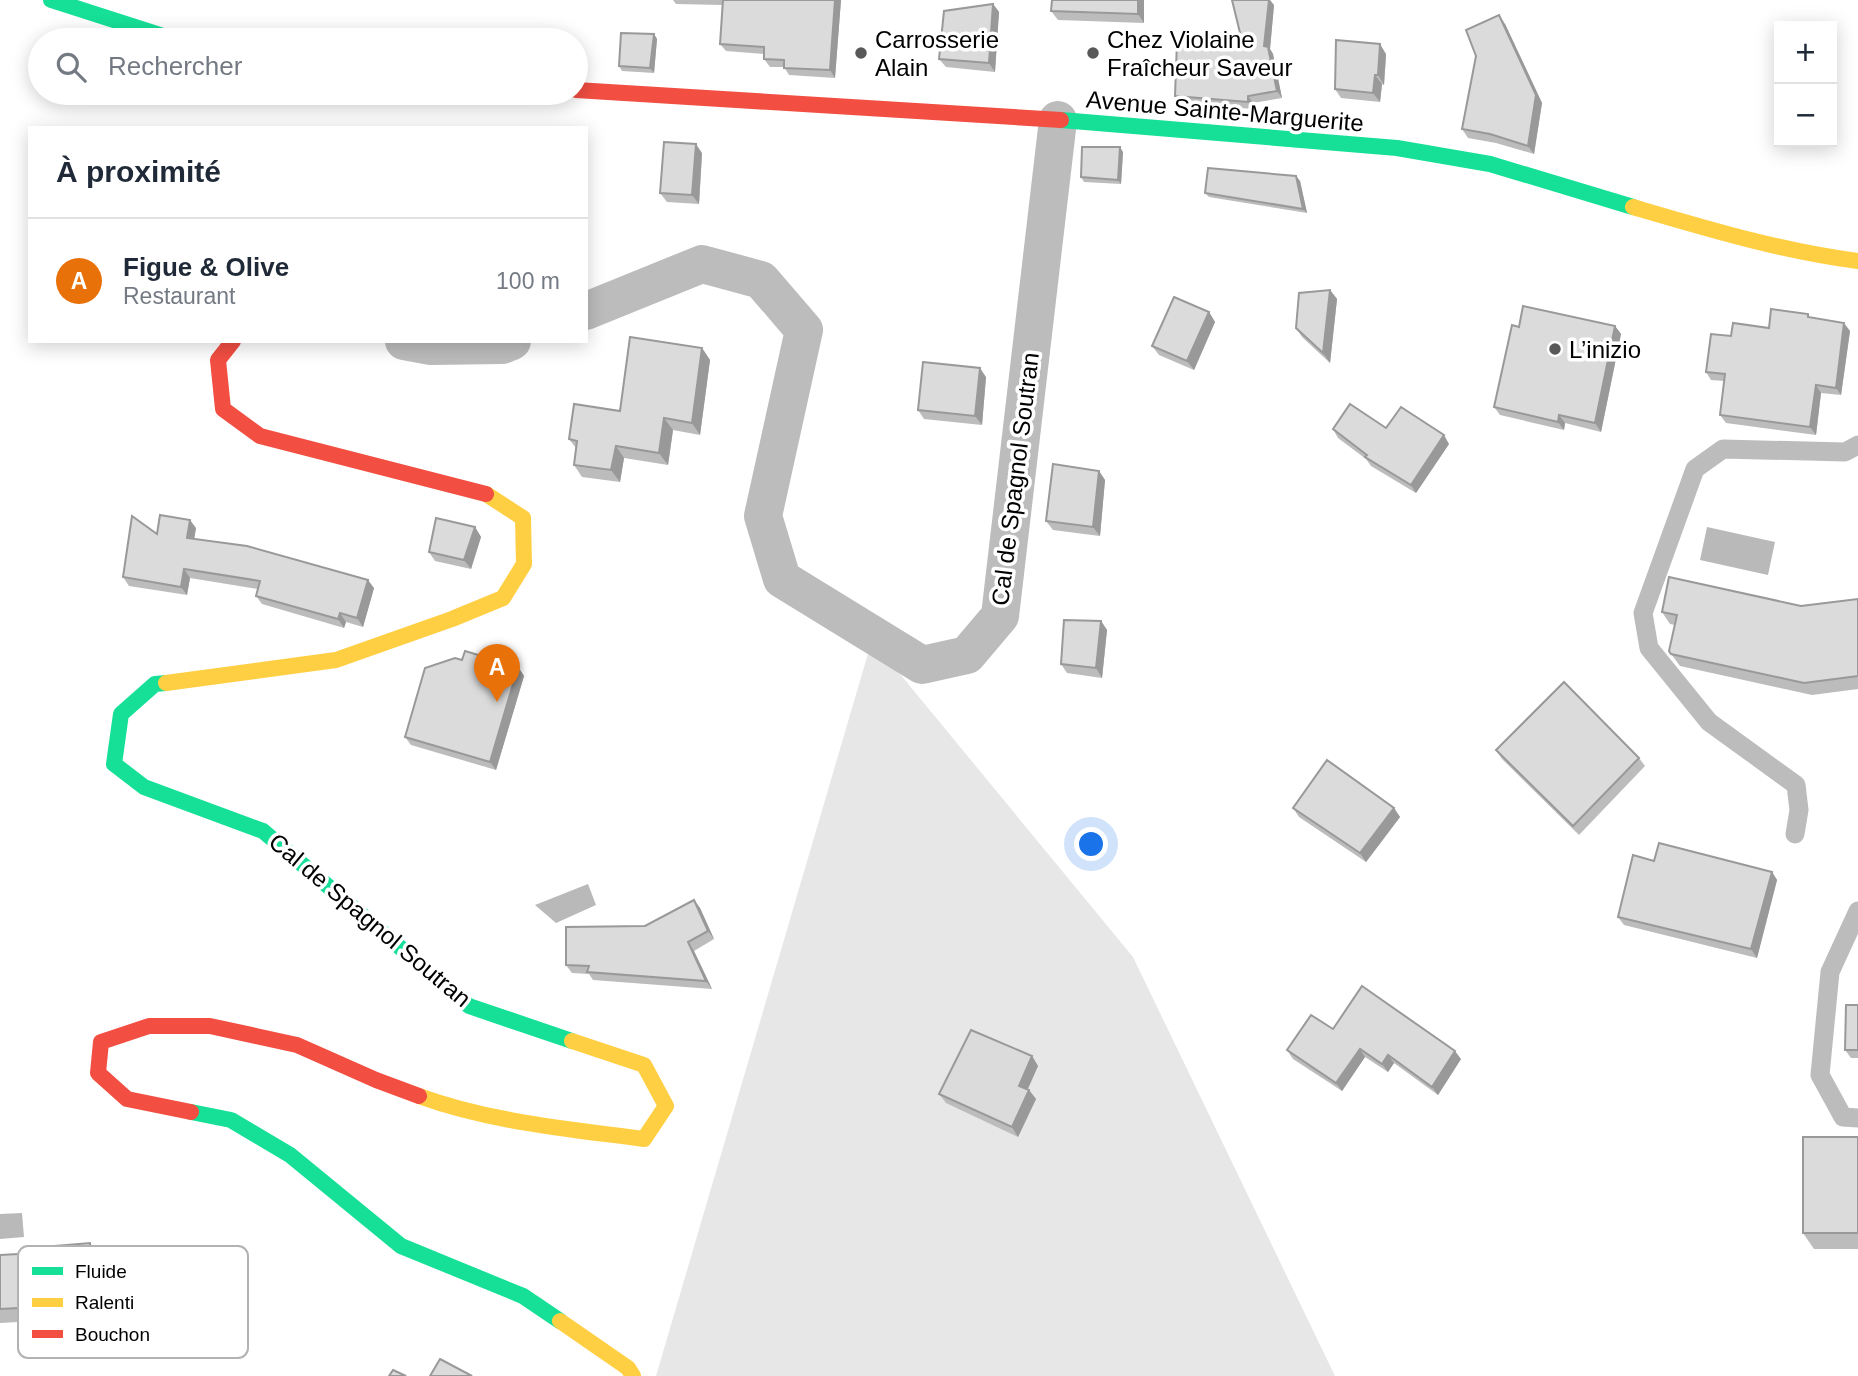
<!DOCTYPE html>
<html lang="fr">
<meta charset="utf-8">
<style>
body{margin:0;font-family:Helvetica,sans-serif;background:#f2f2f3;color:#1f2937}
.controls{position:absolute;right:21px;top:21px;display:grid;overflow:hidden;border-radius:0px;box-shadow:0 4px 18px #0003}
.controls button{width:63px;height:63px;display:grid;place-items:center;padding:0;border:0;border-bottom:2px solid #e0e1e3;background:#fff;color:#1f2937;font:35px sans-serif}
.you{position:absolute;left:1092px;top:845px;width:24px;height:24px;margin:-18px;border:5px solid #fff;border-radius:50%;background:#1a73e8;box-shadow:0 0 0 10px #1a73e833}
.badge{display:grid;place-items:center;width:46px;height:46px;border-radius:50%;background:#db2777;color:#fff;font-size:23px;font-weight:700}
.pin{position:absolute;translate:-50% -58px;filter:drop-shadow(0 2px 4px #0008)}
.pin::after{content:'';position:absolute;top:37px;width:24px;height:21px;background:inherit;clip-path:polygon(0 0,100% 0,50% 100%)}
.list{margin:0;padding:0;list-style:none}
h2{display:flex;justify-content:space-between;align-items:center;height:91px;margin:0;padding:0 28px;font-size:30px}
h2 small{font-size:23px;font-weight:400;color:#747a83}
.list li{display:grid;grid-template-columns:46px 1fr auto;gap:21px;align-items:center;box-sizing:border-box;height:126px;padding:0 28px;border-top:2px solid #e0e1e3}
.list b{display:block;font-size:26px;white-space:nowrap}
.list p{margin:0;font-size:23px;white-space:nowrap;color:#747a83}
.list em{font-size:23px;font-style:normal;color:#747a83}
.icon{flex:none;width:38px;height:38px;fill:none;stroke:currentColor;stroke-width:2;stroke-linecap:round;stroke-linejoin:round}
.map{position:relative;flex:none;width:1858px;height:1376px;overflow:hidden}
.search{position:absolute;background:#fff;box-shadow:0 4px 18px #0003;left:28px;top:28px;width:560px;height:77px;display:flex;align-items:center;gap:18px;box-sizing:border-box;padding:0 24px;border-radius:38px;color:#747a83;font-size:26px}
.panel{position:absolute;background:#fff;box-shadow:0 4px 18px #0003;left:28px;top:126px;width:560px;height:217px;border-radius:0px}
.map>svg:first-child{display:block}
.green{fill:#e7e7e7}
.water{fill:#b9b9b9}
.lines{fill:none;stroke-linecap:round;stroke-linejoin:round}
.lane{stroke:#bcbcbc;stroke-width:19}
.street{stroke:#bcbcbc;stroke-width:38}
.fast{stroke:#16e098;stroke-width:16}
.slow{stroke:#ffcf43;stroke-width:16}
.jam{stroke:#f24e42;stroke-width:16}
.wall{fill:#bcbcbc}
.shaded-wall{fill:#999}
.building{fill:#dbdbdb;stroke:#999;stroke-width:2}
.poi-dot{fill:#595959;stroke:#fff;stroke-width:2.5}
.labels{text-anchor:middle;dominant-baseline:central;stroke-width:7;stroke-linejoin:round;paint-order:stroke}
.poi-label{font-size:24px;fill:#000;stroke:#fff;text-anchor:start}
.street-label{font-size:24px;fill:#000;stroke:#fff}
.key{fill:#fff;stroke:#b2b2b2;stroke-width:2}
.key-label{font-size:19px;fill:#000}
</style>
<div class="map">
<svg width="1858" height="1376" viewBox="0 0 1858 1376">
<rect width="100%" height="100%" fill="#fff"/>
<polygon class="green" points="872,640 1133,957 1335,1376 656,1376"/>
<g class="water">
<polygon points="1707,527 1775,542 1768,575 1700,560"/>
<polygon points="588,884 596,905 556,923 535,905"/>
<polygon points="22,1213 24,1237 0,1239 0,1214"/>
</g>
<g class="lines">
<g class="lane">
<polyline points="1795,834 1799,810 1796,785 1709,722 1649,648 1643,613 1695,469 1723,449 1845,452 1858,445"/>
<polyline points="1858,911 1830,972 1820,1075 1843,1117 1858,1118"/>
</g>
<g class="street">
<polyline points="586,311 702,264 761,280 804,330 763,516 782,579 922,665 967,655 1000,616 1058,120"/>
<polyline points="404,341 431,346 502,345 512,341"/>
</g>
<g class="fast">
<polyline points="51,0 176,40"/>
<polyline points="1061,120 1397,148 1490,164 1633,207"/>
<polyline points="166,683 155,684 121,714 114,764 144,787 263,831 469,1006 572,1041"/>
<polyline points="191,1112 231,1120 290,1155 401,1246 523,1296 560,1321"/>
</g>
<g class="slow">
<path d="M1633 207C1708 229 1781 251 1858 261"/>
<polyline points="166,683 336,660 452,619 503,598 524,564 523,518 486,494"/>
<path d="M419 1096C490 1122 569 1129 644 1139L666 1106 644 1065 572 1041"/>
<polyline points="560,1321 628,1368 633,1376"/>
</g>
<g class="jam">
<polyline points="576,90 1061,120"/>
<polyline points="233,341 218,360 223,409 260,436 486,494"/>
<polyline points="191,1112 127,1099 98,1073 101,1042 149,1026 210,1026 297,1045 376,1080 419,1096"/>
</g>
</g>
<g class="wall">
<polygon points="673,0 841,0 835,78 789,75 784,67 770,67 764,59 764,54 726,51 720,44 722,5 676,4"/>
<polygon points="1052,0 1144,0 1144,23 1058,20 1051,11"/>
<polygon points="993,4 999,12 995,72 946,67 939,59"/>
<polygon points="1274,5 1270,49 1273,54 1282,98 1253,103 1253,109 1180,103 1175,96 1243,45"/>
<polygon points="1505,24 1542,103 1534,154 1496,143 1468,138 1462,129"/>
<polygon points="654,34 657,39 654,73 622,71 619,66"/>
<polygon points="1386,54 1384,85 1382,84 1380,102 1341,98 1335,89"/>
<polygon points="1123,152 1121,184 1084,182 1081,177"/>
<polygon points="702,153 699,204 667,202 660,193"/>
<polygon points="1296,176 1300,181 1307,213 1209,197 1205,193"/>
<polygon points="1330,290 1337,299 1330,363 1302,337 1296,328"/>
<polygon points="1209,312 1215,322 1194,370 1159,355 1152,346"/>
<polygon points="1811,318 1850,331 1841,395 1821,393 1816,435 1726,423 1720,415 1724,381 1711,380 1706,372 1731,336"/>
<polygon points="1615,326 1621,334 1601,432 1565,423 1564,430 1500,415 1494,407 1519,327"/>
<polygon points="702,348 710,360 700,435 673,430 668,465 624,458 620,482 582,477 574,465 576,448 569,439 620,411"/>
<polygon points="986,377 982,425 924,419 918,410"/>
<polygon points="1386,428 1449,444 1416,493 1371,466 1366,459 1338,438 1333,429"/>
<polygon points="1099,471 1105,480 1100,536 1053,530 1046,521"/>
<polygon points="475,527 481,537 471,569 435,561 429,552"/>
<polygon points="196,528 194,539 374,588 363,627 346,622 344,628 262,604 256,596 258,589 190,578 187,595 129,586 123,577 157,534"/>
<polygon points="1858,599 1858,689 1812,695 1680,666 1669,651 1675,625 1670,624 1662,612 1801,606"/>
<polygon points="1101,621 1107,630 1102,678 1067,673 1061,664"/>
<polygon points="462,660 518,667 524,676 496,770 411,745 405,737"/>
<polygon points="1496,750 1639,758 1645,766 1579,835 1502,759"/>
<polygon points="1293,808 1394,808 1400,817 1366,862 1299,817"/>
<polygon points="1654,861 1772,872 1777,880 1757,958 1624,925 1618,917"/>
<polygon points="694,900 700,908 714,939 694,951 712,989 593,980 589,974 572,973 566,965 645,926"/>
<polygon points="1858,1005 1858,1058 1851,1058 1845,1050"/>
<polygon points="1333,1029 1461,1059 1438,1095 1394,1063 1388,1072 1365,1057 1342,1091 1293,1059 1287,1050"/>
<polygon points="1032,1056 1038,1066 1028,1089 1036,1099 1018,1137 946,1103 939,1094"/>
<polygon points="1858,1137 1858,1249 1814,1249 1803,1233"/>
<polygon points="90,1243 99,1256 101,1307 88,1309 89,1338 27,1342 18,1329 18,1322 0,1323 0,1255 55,1252"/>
</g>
<g class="shaded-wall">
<polygon points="835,0 841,0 835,78 830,70"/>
<polygon points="1138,0 1144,0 1144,23 1138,14"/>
<polygon points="1269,0 1270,0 1274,5 1270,49 1273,54 1282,98 1277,91 1264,46"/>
<polygon points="993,4 999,12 995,72 989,63"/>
<polygon points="1499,15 1505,24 1542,103 1534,154 1528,146"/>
<polygon points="654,34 657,39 654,73 650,68"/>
<polygon points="1380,44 1386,54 1384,85 1378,75"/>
<polygon points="1375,75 1382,84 1380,102 1373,93"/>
<polygon points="1248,96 1253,103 1253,109 1248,102"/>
<polygon points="696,144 702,153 699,204 692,195"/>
<polygon points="1120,147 1123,152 1121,184 1118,180"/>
<polygon points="1296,176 1300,181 1307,213 1303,209"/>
<polygon points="1330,290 1337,299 1330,363 1323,353"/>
<polygon points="1209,312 1215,322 1194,370 1187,361"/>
<polygon points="1844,323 1850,331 1841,395 1836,388"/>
<polygon points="1615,326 1621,334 1601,432 1595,423"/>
<polygon points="702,348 710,360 700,435 692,423"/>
<polygon points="980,368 986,377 982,425 975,416"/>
<polygon points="1816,385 1821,393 1816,435 1810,427"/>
<polygon points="1559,415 1565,423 1564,430 1558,422"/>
<polygon points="664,418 673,430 668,465 659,453"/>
<polygon points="1444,435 1449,444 1416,493 1411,485"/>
<polygon points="616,446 624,458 620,482 611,470"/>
<polygon points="1099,471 1105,480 1100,536 1093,527"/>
<polygon points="190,520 196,528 193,546 187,538"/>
<polygon points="475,527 481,537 471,569 464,560"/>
<polygon points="184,569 190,578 187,595 181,587"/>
<polygon points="368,580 374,588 363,627 357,618"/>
<polygon points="340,613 346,622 344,628 338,619"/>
<polygon points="1101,621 1107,630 1102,678 1096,668"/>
<polygon points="518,667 524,676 496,770 490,762"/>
<polygon points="1394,808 1400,817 1366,862 1360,853"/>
<polygon points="1772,872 1777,880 1757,958 1751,949"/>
<polygon points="694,900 700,908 714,939 708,931"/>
<polygon points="688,942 694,951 712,989 706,981"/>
<polygon points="1360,1049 1365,1057 1342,1091 1336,1083"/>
<polygon points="1455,1051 1461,1059 1438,1095 1432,1087"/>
<polygon points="1388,1055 1394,1063 1388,1072 1382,1064"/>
<polygon points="1032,1056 1038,1066 1025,1095 1019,1086"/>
<polygon points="1029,1090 1036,1099 1018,1137 1012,1127"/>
<polygon points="90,1243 99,1256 101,1307 92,1294"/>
<polygon points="78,1296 88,1309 89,1338 79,1325"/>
</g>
<g class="building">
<polygon points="723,0 835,0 830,70 784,68 784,60 764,59 764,47 720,44"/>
<polygon points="1052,0 1138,0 1138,14 1051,11"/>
<polygon points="1232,0 1269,0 1264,46 1268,47 1277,91 1248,96 1248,102 1175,96 1177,41 1243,45"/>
<polygon points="993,4 989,63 939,59 944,11"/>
<polygon points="1499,15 1536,95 1528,146 1490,134 1462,129 1476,56 1466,30"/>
<polygon points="621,33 654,34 650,68 619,66"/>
<polygon points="1336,40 1380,44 1378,75 1375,75 1373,93 1335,89"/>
<polygon points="664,142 696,144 692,195 660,193"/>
<polygon points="1082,147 1120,147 1118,180 1081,177"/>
<polygon points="1208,168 1296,176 1303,209 1205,193"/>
<polygon points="1330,290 1323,353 1296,328 1299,293"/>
<polygon points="1174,297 1209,312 1187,361 1152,346"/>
<polygon points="1523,306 1615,326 1595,423 1559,415 1558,422 1494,407 1512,325 1519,327"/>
<polygon points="1771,309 1808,314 1808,317 1844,323 1836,388 1816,385 1810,427 1720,415 1725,374 1706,372 1711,334 1731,336 1733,323 1769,328"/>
<polygon points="630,337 702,348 692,423 664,418 659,453 616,446 611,470 574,465 577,441 569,439 574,404 620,411"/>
<polygon points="923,362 980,368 975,416 918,410"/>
<polygon points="1350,404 1386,428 1401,407 1444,435 1411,485 1365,457 1367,455 1333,429"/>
<polygon points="1053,464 1099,471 1093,527 1046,521"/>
<polygon points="160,515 190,520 187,538 247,546 368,580 357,618 340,613 338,619 256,596 260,581 184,569 181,587 123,577 132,516 157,534"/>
<polygon points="436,518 475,527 464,560 429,552"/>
<polygon points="1669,577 1801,606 1858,599 1858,676 1804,683 1671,654 1669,651 1677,615 1662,612"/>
<polygon points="1064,620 1101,621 1096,668 1061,664"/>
<polygon points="465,651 518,667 490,762 405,737 425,668 455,658 462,660"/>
<polygon points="1564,682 1639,758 1573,826 1496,750"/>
<polygon points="1327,760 1394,808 1360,853 1293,808"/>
<polygon points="1659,843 1772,872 1751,949 1618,917 1633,855 1654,861"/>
<polygon points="694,900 708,931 688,942 706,981 587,972 589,966 566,965 566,927 645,926"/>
<polygon points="1362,986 1455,1051 1432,1087 1388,1055 1382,1064 1360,1049 1336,1083 1287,1050 1311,1015 1333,1029"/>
<polygon points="1846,1005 1858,1005 1858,1050 1845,1050"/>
<polygon points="971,1030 1032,1056 1019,1086 1029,1090 1012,1127 939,1094"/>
<rect x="1803" y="1137" width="55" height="96"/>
<polygon points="90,1243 92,1294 78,1296 79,1325 18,1329 18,1308 0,1309 0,1255 55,1252 55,1246"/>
<polygon points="440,1359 472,1376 430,1376"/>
<polygon points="393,1370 406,1376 389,1376"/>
</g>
<g class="poi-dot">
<circle cx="861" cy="53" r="7"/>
<circle cx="1093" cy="53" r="7"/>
<circle cx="1555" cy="349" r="7"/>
</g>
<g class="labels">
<g class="poi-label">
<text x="875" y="39">Carrosserie<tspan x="875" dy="28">Alain</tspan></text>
<text x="1107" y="39">Chez Violaine<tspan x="1107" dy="28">Fraîcheur Saveur</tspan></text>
<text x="1569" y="349">L’inizio</text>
</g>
<g class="street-label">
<text transform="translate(1225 111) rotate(5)">Avenue Sainte-Marguerite</text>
<text transform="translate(1015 479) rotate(-83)">Cal de Spagnol Soutran</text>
<text transform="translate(370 920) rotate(40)">Cal de Spagnol Soutran</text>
</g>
</g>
<rect x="18" y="1246" width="230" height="112" rx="10" class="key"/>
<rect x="32" y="1267" width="31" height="8" fill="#16e098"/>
<rect x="32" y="1298" width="31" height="9" fill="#ffcf43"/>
<rect x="32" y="1330" width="31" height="8" fill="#f24e42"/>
<g class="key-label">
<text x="75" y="1278">Fluide</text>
<text x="75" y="1309">Ralenti</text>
<text x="75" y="1341">Bouchon</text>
</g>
</svg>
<div class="controls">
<button>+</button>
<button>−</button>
</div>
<div class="you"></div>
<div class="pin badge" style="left:497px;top:702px;background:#e8710a">A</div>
<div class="search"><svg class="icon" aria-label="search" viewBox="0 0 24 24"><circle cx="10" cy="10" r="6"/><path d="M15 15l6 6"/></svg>Rechercher</div>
<section class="panel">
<h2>À proximité<small></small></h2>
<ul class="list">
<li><span class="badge" style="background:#e8710a">A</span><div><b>Figue &amp; Olive</b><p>Restaurant</p></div><em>100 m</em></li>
</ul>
</section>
</div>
